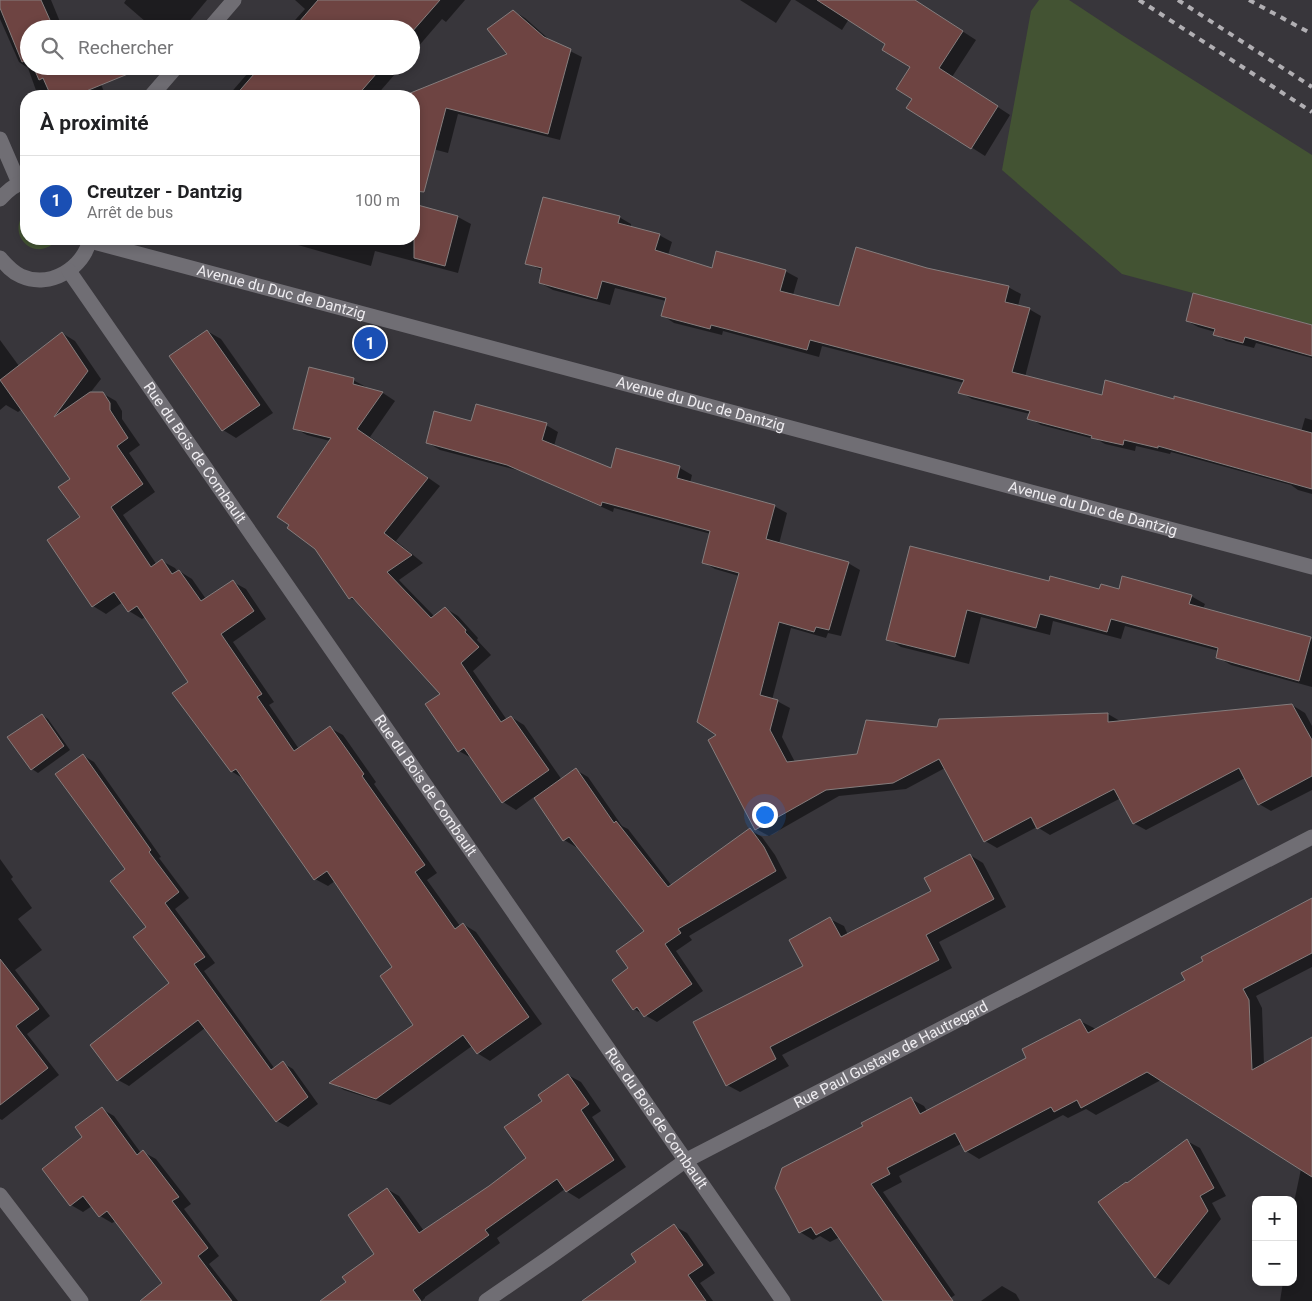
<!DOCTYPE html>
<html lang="fr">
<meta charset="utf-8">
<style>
body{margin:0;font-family:Roboto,sans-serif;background:#f2f2f2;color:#202124}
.controls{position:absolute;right:15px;bottom:15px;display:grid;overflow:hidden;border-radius:10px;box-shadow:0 2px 8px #0003}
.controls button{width:45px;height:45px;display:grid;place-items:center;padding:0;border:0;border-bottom:1px solid #e0e0e0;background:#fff;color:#202124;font:25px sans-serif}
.you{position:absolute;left:764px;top:814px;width:18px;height:18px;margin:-12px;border:4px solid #fff;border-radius:50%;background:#1a73e8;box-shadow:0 0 0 8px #1a73e833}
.badge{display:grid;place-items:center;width:32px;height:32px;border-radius:50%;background:#805b34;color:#fff;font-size:16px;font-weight:700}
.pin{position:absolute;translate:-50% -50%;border:2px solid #fff;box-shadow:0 1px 5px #0006}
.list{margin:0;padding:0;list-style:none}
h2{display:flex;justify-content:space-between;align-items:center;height:65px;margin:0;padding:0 20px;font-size:21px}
h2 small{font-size:16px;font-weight:400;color:#757577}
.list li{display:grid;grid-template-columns:32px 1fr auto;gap:15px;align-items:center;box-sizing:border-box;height:90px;padding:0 20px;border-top:1px solid #e0e0e0}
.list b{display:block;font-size:19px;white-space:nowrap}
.list p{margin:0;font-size:16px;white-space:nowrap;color:#757577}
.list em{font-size:16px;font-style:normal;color:#757577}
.icon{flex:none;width:28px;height:28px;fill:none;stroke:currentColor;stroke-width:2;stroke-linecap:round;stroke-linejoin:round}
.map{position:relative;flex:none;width:1312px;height:1301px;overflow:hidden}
.search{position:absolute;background:#fff;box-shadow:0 2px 8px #0003;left:20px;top:20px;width:400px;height:55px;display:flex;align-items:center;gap:12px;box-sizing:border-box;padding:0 18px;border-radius:28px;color:#757577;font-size:19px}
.panel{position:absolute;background:#fff;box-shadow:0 2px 8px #0003;left:20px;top:90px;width:400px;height:155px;border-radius:20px}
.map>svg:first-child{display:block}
.green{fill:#435333}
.shadow{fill:#0007}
.building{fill:#6e4442;stroke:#857d7d}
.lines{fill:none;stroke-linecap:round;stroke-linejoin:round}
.minor{stroke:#706e74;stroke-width:15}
.rail{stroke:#b1afb3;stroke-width:4;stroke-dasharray:6 6;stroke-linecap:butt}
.labels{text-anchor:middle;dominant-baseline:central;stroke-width:4;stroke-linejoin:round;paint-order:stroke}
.street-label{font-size:15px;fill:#eeecf0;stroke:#38363b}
</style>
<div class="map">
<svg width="1312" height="1301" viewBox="0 0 1312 1301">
<rect width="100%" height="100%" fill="#38363b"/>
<g class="green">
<polygon points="1039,0 1069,0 1122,35 1312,155 1312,325 1122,274 1002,170 1031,11"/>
<path d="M26 212V239H58C35 266 4 233 26 212Z"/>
</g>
<g class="shadow">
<polygon points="0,0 51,0 63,29 29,29 29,66 93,66 106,96 38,96 28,68 19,62 0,19"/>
<polygon points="126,0 207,0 183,29 154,29 124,3"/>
<polygon points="295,0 465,0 446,22 442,19 411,55 411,29 287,29 305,9"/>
<polygon points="740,0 791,0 776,23"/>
<polygon points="795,0 914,0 976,40 952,77 1010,115 985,156 908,107 913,99 912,67 887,44 849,19 842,30"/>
<polygon points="513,11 525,18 552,42 582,57 560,140 458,114 448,153 414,144 414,96 407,96 509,55"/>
<polygon points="254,66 402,66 376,96 358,96 333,74 314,96 228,96"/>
<polygon points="414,205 458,217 471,224 458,273 375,251 371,266 298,245 286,239 414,239"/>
<polygon points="619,217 631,224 631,228 659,235 672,242 668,255 713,269 785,271 798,278 793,295 840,308 927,270 1008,287 1021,294 1018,306 1029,309 1041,316 1025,377 1102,397 1301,432 1305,418 1312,420 1312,494 1298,490 1291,485 1171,452 1170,454 1136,446 1135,451 1105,444 1098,440 1041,425 1029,418 1030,414 972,399 960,392 964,383 822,346 819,357 723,331 722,335 674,323 662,315 666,301 615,288 610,305 553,290 540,283 543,271 527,263"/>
<polygon points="1187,321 1312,326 1312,358 1256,343 1254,348 1226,341 1215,334 1215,332 1198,327"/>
<polygon points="207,331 221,339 273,413 236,438 223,430 171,356"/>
<polygon points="62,333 75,341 101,379 90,393 102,393 116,401 122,411 122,419 140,445 129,453 155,492 123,515 157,565 162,561 175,568 178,572 179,571 192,579 206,599 233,582 246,589 266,619 233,642 274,702 269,705 299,749 330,728 343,735 376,782 374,784 437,873 427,880 460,926 463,924 476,932 542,1024 490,1061 477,1053 472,1046 390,1105 344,1090 332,1083 415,1025 394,967 335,881 328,886 315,879 244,779 231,771 190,682 145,617 142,619 129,611 123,602 106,614 93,606 82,518 71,479 22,409 18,412 6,405 0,410 0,340 19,366"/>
<polygon points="353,380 366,387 366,389 383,393 395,401 370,437 440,486 396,541 423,563 399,580 435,617 445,608 458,616 478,638 477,640 491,655 473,671 507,720 511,717 524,725 562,780 576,770 588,777 622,826 628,829 672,886 751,830 762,837 775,855 787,878 689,936 692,940 676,951 703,991 657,1022 634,1009 614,980 630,969 646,931 577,846 576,847 564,840 534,797 516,810 503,802 473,759 459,751 427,704 442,694 359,603 350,598 330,441 307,435 294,428"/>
<polygon points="472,423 546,425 558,432 554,446 612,470 617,450 680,468 692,475 690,483 774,506 787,513 779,544 848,563 860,570 841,636 828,633 826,638 791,628 772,700 777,701 790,708 782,737 795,762 858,755 938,728 1108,714 1120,721 1292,705 1305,713 1312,726 1312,790 1271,811 1259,804 1245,778 1146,830 1133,823 1121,798 1050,835 1037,827 997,848 985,841 945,768 906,789 839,796 769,836 756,829 710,741 718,735 739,576 715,569 703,562 711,534 614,508 613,512 521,471 440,450 428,443"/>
<polygon points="911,547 1049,583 1100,591 1120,590 1191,596 1205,604 1203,609 1312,639 1312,687 1231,665 1217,657 1219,651 1125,626 1121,639 1053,621 1050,635 981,617 969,664 901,647 888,639"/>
<polygon points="42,715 48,719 70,750 38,773 32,769"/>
<polygon points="84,756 94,762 161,857 159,858 189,898 175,909 215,963 204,971 275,1069 283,1063 293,1069 318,1104 288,1127 277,1121 205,1028 129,1086 118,1080 92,1045 171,983 148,928"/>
<polygon points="970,855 983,863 1006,907 939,942 952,968 782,1055 789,1066 740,1092 727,1085 805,966 830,919 844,926 848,935 933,892"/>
<polygon points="0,859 13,877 11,879 32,908 18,919 42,950 15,970 50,1016 27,1034 59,1075 2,1120 0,1119"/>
<polygon points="1312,900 1312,967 1256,996 1262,1008 1264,1064 1312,1040 1312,1301 1280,1301 1283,1282 1293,1282 1293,1232 1295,1225 1293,1225 1293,1207 1301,1169 1161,1080 1096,1115 1086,1109 1068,1118 1063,1115 979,1159 966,1151 961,1144 899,1176 902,1182 883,1192 955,1295 946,1301 885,1301 840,1237 830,1242 820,1236 813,1240 800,1232 865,1126 911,1099 924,1106 927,1111 1028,1059 1080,1021 1094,1028 1095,1030 1187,981"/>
<polygon points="568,1075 581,1082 601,1111 592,1117 626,1167 579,1199 566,1191 565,1189 497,1238 500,1243 425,1297 425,1298 422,1301 322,1301 348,1282 376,1254 387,1189 399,1196 424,1231 490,1187 527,1159 543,1101"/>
<polygon points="102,1109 114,1116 141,1153 143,1152 156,1159 191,1204 184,1209 219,1256 209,1264 238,1301 167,1301 163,1284 116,1221 112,1223 100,1216 92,1206 83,1212 71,1205 84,1137"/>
<polygon points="1187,1141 1200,1148 1226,1196 1212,1203 1221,1219 1169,1285 1156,1277 1100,1202 1128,1184"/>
<polygon points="674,1226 687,1233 715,1273 700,1283 713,1301 583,1301 638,1262"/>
<polygon points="1002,1286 1016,1294 1020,1301 981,1301"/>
</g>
<g class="building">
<polygon points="0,0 41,0 54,29 29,29 29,59 22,62 0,8"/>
<polygon points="318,0 440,0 411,33 411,29 293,29"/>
<polygon points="817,0 915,0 963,31 939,68 998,106 971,149 906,108 912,99 896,89 910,67 882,50 885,44"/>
<polygon points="513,10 544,37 571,49 548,134 446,108 424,192 414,191 414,96 403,96 507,54 487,29"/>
<polygon points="33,66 145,66 145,67 74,96 51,96 43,78 39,80"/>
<polygon points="261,66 383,66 357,96 235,96"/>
<polygon points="543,197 620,216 618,223 660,234 655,250 712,268 716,251 786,270 780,291 839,306 856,247 927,268 1009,286 1005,302 1030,308 1012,372 1102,395 1105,380 1174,399 1174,396 1312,433 1312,489 1158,446 1158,448 1124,440 1123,445 1091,438 1092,436 1027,419 1030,411 958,393 964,380 810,340 807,350 711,325 710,329 661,316 666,298 602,281 597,299 539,283 542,268 525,264"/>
<polygon points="414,204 458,216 445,266 414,258"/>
<polygon points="1193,293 1312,325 1312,356 1245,337 1243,343 1213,335 1215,329 1186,321"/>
<polygon points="207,330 260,405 222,431 169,356"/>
<polygon points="62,332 88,371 54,417 90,392 103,392 110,403 110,410 128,438 117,446 143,484 111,507 151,567 162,559 172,574 179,570 201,601 233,580 254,611 221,634 262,694 257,697 294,751 330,726 364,774 362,776 425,865 415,872 455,929 463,923 529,1017 477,1054 463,1035 376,1099 329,1083 413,1025 380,976 392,967 327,871 314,880 236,769 231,772 172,693 188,682 137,606 128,612 114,592 92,607 47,540 80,517 58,487 70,479 0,380"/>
<polygon points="309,367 354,378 353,384 383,392 357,429 428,478 384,533 412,555 387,572 431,618 445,607 466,630 465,632 479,647 461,663 501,722 511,716 549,770 502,803 464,748 458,752 425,704 440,694 352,597 349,599 315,549 287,528 289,525 277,517 331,438 293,429"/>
<polygon points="476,404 547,423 542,440 611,468 616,448 680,466 677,478 775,505 766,539 849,562 829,630 816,627 814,632 779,622 760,695 778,700 770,730 787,762 857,754 866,720 937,727 939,719 1108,713 1108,722 1292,704 1312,740 1312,776 1258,805 1239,768 1133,824 1114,789 1037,829 1031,817 984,842 939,759 893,783 826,790 755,830 708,740 716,735 697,722 739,573 702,563 710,531 602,502 601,506 507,465 426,443 434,411 471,421"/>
<polygon points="910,546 1049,581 1050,576 1099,589 1101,584 1119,589 1122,576 1192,595 1189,604 1311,637 1299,681 1216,658 1218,648 1111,619 1107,632 1040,614 1036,628 967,610 955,657 886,640"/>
<polygon points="42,714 64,746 31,770 7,737"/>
<polygon points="83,754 151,850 149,852 179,892 165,903 205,957 194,964 271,1070 283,1061 308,1097 276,1122 198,1020 117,1081 90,1045 169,983 133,937 146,927 110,881 125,869 55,774"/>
<polygon points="576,768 614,823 616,821 668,887 750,828 764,847 776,871 678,929 681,933 665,944 692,984 644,1017 637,1007 633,1010 612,980 628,968 616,951 644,931 569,837 563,841 534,798"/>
<polygon points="970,854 994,899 926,935 939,960 770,1047 776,1059 726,1086 693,1022 803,966 789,940 830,917 841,937 931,891 924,878"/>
<polygon points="1312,898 1312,953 1243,989 1249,1000 1252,1070 1312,1037 1312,1177 1147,1072 1081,1108 1077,1100 1054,1112 1051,1107 965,1152 955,1133 887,1168 890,1174 871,1184 953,1301 883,1301 831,1227 816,1235 811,1227 799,1233 775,1188 782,1168 863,1126 861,1123 911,1097 920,1114 1026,1058 1022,1049 1080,1019 1088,1033 1185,980 1181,973 1203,961 1201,957"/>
<polygon points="0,959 39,1009 16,1026 48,1068 0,1105"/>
<polygon points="568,1074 589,1104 581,1110 614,1160 566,1192 557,1179 485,1230 489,1235 413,1290 421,1301 320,1301 346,1282 342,1277 374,1254 348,1215 387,1188 419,1233 489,1186 526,1158 504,1127 542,1101 538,1095"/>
<polygon points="102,1107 137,1155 143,1150 179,1197 172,1201 208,1248 198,1256 232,1301 140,1301 162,1283 107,1211 99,1217 83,1196 70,1206 42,1169 82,1137 75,1127"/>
<polygon points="1187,1139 1214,1188 1200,1196 1208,1211 1155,1278 1098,1202 1126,1182 1127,1183"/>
<polygon points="674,1224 703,1265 688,1275 706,1301 582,1301 636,1262 631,1254"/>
</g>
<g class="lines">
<g class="minor">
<polyline points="209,29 234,0"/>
<polyline points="151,96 177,66"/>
<polyline points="0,139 19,183"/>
<path d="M0 199C8 190 15 184 26 181"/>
<path id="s1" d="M90 241 1312 567"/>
<path d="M0 258C6 265 12 272 21 276 50 289 84 268 90 239"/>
<path id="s2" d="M69 271 783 1301"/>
<polyline points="0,1195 81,1301"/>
<path id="s3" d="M486 1301 547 1259 685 1161 1312 837"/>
</g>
<g class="rail">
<polyline points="1139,0 1312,112"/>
<polyline points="1178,0 1312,87"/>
<polyline points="1249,0 1312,34"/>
</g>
</g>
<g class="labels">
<g class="street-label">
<text stroke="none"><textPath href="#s1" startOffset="198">Avenue du Duc de Dantzig</textPath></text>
<text stroke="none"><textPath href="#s1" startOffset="632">Avenue du Duc de Dantzig</textPath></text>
<text stroke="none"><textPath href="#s2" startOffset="221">Rue du Bois de Combault</textPath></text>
<text stroke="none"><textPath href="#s1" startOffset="1038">Avenue du Duc de Dantzig</textPath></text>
<text stroke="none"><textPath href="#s2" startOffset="626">Rue du Bois de Combault</textPath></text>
<text stroke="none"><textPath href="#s3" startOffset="475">Rue Paul Gustave de Hautregard</textPath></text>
<text stroke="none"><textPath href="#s2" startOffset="1031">Rue du Bois de Combault</textPath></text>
</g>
</g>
</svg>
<div class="controls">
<button>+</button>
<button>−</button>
</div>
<div class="you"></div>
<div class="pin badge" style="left:370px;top:343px;background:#1a4fb4">1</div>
<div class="search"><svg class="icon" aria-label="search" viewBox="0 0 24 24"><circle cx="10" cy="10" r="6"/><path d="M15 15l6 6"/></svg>Rechercher</div>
<section class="panel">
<h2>À proximité<small></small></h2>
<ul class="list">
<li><span class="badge" style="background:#1a4fb4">1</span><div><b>Creutzer - Dantzig</b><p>Arrêt de bus</p></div><em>100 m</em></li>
</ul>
</section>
</div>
